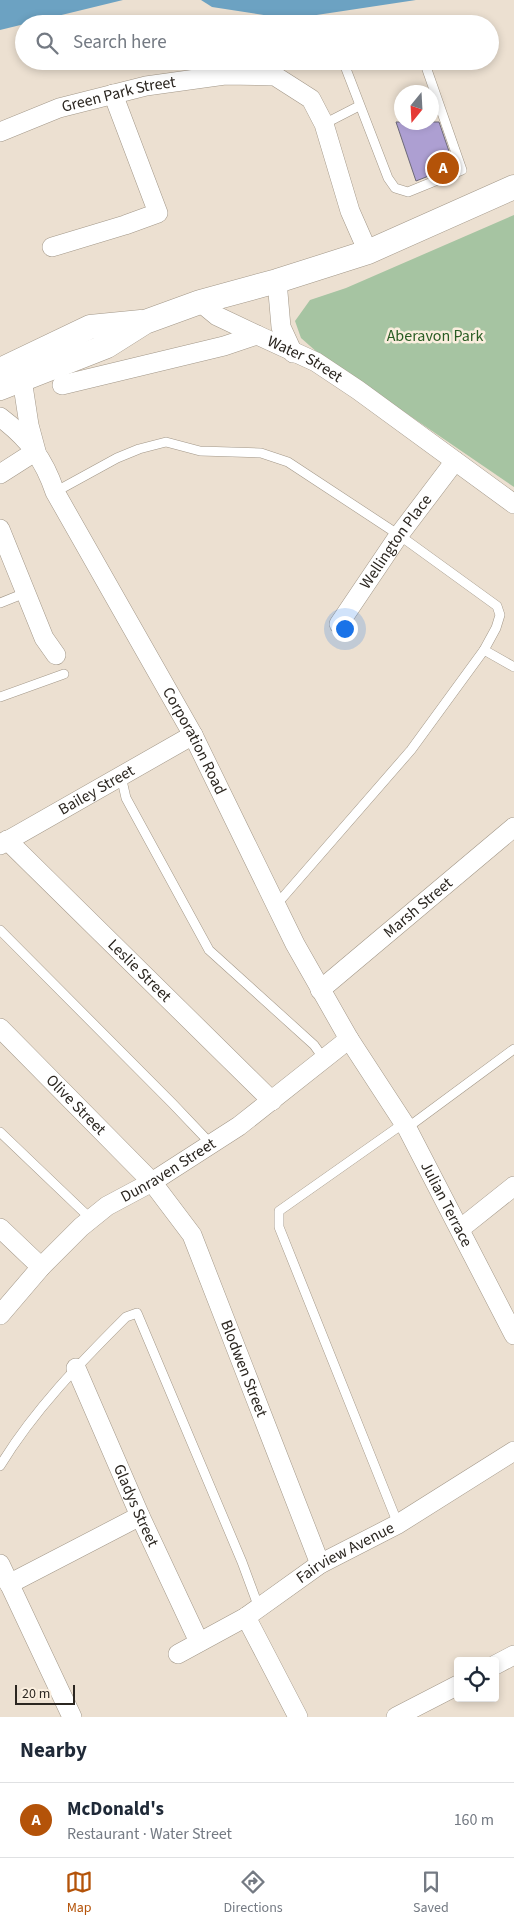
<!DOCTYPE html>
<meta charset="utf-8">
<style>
body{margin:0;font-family:"Source Sans 3",sans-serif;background:#f6f6f7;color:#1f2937}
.controls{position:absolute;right:15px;bottom:15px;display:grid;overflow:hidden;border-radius:5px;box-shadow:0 2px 8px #0003}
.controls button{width:45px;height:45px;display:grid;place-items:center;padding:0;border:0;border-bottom:1px solid #e0e1e3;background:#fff;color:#1f2937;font:25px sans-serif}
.compass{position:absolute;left:394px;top:85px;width:45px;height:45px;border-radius:50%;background:#fff;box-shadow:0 2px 8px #0003;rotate:198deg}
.scale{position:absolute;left:15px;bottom:12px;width:60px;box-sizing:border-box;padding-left:5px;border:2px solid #2b2620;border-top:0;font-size:14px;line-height:18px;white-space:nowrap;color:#2b2620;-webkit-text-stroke:4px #faeede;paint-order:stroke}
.you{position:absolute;left:344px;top:628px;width:18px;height:18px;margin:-12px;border:4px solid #fff;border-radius:50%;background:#1a73e8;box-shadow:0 0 0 8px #1a73e833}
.badge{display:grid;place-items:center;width:32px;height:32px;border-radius:50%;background:#b45309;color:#fff;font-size:16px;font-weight:700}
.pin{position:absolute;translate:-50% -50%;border:2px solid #fff;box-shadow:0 1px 5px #0006}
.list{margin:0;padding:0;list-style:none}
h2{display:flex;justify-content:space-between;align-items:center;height:65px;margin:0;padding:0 20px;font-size:21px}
h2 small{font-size:16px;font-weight:400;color:#747a83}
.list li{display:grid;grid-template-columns:32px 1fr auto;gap:15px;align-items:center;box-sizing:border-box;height:75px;padding:0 20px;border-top:1px solid #e0e1e3}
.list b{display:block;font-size:19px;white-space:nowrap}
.list p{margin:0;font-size:16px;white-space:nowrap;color:#747a83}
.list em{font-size:16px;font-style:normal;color:#747a83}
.icon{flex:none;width:28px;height:28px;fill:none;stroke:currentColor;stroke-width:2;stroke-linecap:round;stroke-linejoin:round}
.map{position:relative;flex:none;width:514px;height:1717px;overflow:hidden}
.search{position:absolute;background:#fff;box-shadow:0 2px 8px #0003;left:15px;right:15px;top:15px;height:55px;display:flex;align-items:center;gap:12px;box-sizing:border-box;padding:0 18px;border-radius:28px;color:#747a83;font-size:19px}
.sheet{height:140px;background:#fff}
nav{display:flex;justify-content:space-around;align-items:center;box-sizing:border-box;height:70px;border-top:1px solid #e0e1e3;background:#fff;font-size:14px;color:#747a83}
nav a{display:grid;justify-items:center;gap:2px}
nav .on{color:#b45309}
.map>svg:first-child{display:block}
.green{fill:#a6c4a2}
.water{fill:#6ca2c2}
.building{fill:#ad9fd2;stroke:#6c6978}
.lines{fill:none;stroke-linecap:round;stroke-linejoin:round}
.service-casing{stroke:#a29788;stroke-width:10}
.minor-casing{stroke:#a29788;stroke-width:20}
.tertiary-casing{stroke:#a29788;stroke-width:25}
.service{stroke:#fff;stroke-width:9}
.minor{stroke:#fff;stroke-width:19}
.tertiary{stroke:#fff;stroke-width:24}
.labels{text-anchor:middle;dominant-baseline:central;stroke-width:5;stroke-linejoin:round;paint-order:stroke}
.street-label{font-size:16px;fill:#2b2620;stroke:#faeede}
.park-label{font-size:16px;fill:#295c23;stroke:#faeede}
</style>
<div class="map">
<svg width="514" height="1717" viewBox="0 0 514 1717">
<rect width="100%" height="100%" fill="#ece0d1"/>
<polygon class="green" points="514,215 514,487 318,353 301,338 295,321 310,300 346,288"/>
<g class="water">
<polygon points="0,0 123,0 0,30"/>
<polygon points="201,0 416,0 310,16 270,16 212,7"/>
</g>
<polygon class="building" points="396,122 439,122 454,166 416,181"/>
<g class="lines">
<g class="service-casing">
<g id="service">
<polyline points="343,61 388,178 395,188 408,192 462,170 424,61"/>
<polyline points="324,124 359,106"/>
<polyline points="55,492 117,458 139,449 166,442 200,451 261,453 288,462 399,535 497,606 500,615 496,628 484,650 411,750 277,904"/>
<polyline points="0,603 25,593"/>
<polyline points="484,650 514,667"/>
<polyline points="0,697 64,674"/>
<polyline points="121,776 126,798 209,950 314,1045 324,1059"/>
<polyline points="0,930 172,1103 211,1144"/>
<polyline points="407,1128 514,1049"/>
<polyline points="0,1132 91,1219"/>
<path d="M0 1466C34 1410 80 1363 126 1317L137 1313 242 1562 259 1608"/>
<polyline points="398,1524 279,1227 279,1211 404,1123"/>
</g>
</g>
<g class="minor-casing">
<g id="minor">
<path id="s1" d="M0 132 59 108 146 86 225 75 275 76 311 99 324 124 350 211 368 252"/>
<polyline points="52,247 125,225 158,213 113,94"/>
<polyline points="277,281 281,327 293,353"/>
<polyline points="200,302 217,316 257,335"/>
<path id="s2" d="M62 385 224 346 257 335 316 362 358 390 514 504"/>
<path id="s3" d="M0 417C28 438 44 459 55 492L193 735 295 944 349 1039 407 1128 514 1335"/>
<polyline points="0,474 36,451 29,425 22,379"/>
<polyline points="0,529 44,638 56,655"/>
<path id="s4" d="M339 624 399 535 455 461"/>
<path id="s5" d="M7 840 272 1101"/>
<path id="s6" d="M0 845 193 735"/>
<path id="s7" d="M320 990 514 827"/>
<path id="s8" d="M0 1028 152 1182 192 1235 320 1564"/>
<polyline points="0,1228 41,1267"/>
<polyline points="460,1229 514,1186"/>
<path id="s9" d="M0 1315 41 1267 81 1227 107 1206 152 1182 239 1126 349 1039"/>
<path id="s10" d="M76 1368 140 1516 199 1642"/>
<polyline points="0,1564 72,1717"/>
<polyline points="9,1584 140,1516"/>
<polyline points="246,1617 298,1717"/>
<path id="s11" d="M178 1654 246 1617 320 1564 398 1524 514 1451"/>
<polyline points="495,1665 514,1655"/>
<polyline points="396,1717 458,1685"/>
</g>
</g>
<g class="tertiary-casing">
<g id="tertiary">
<polyline points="0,370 90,327 141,322"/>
<polyline points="0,388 107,346 145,322 200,302 277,281 368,252 514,187"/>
</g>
</g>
<use href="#service" class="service"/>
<use href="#minor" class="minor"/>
<use href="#tertiary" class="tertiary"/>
</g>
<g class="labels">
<g class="street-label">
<text stroke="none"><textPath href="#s1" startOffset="125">Green Park Street</textPath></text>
<text stroke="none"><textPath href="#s2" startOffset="255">Water Street</textPath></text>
<text stroke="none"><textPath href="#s4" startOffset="100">Wellington Place</textPath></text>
<text stroke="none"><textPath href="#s3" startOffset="380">Corporation Road</textPath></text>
<text stroke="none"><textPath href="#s6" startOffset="111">Bailey Street</textPath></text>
<text stroke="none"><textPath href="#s7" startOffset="128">Marsh Street</textPath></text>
<text stroke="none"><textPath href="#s5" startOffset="186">Leslie Street</textPath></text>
<text stroke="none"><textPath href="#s8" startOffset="108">Olive Street</textPath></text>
<text stroke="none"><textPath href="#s9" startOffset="224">Dunraven Street</textPath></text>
<text stroke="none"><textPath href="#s3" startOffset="908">Julian Terrace</textPath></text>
<text stroke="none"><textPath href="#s8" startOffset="426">Blodwen Street</textPath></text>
<text stroke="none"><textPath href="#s10" startOffset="150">Gladys Street</textPath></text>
<text stroke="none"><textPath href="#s11" startOffset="196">Fairview Avenue</textPath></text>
</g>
<g class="park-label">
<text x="435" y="336">Aberavon Park</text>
</g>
</g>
</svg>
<div class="controls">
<button><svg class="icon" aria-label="locate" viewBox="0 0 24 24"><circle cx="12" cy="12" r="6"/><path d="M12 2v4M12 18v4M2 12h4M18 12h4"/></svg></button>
</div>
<svg class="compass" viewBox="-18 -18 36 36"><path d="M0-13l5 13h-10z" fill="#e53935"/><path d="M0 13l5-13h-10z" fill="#747a83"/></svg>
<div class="scale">20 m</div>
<div class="you"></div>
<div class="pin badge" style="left:443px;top:168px">A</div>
<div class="search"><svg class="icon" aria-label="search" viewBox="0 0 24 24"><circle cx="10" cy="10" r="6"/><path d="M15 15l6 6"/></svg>Search here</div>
</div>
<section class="sheet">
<h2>Nearby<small></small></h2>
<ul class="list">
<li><span class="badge">A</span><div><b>McDonald's</b><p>Restaurant · Water Street</p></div><em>160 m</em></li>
</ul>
</section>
<nav>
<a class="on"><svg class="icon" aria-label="map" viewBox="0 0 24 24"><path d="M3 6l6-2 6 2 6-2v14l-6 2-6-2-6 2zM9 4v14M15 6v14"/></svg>Map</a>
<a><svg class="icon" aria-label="directions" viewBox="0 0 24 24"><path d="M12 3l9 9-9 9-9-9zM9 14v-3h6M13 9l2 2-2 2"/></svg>Directions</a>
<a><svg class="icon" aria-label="saved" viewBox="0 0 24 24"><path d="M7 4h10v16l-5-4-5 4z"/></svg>Saved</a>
</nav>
